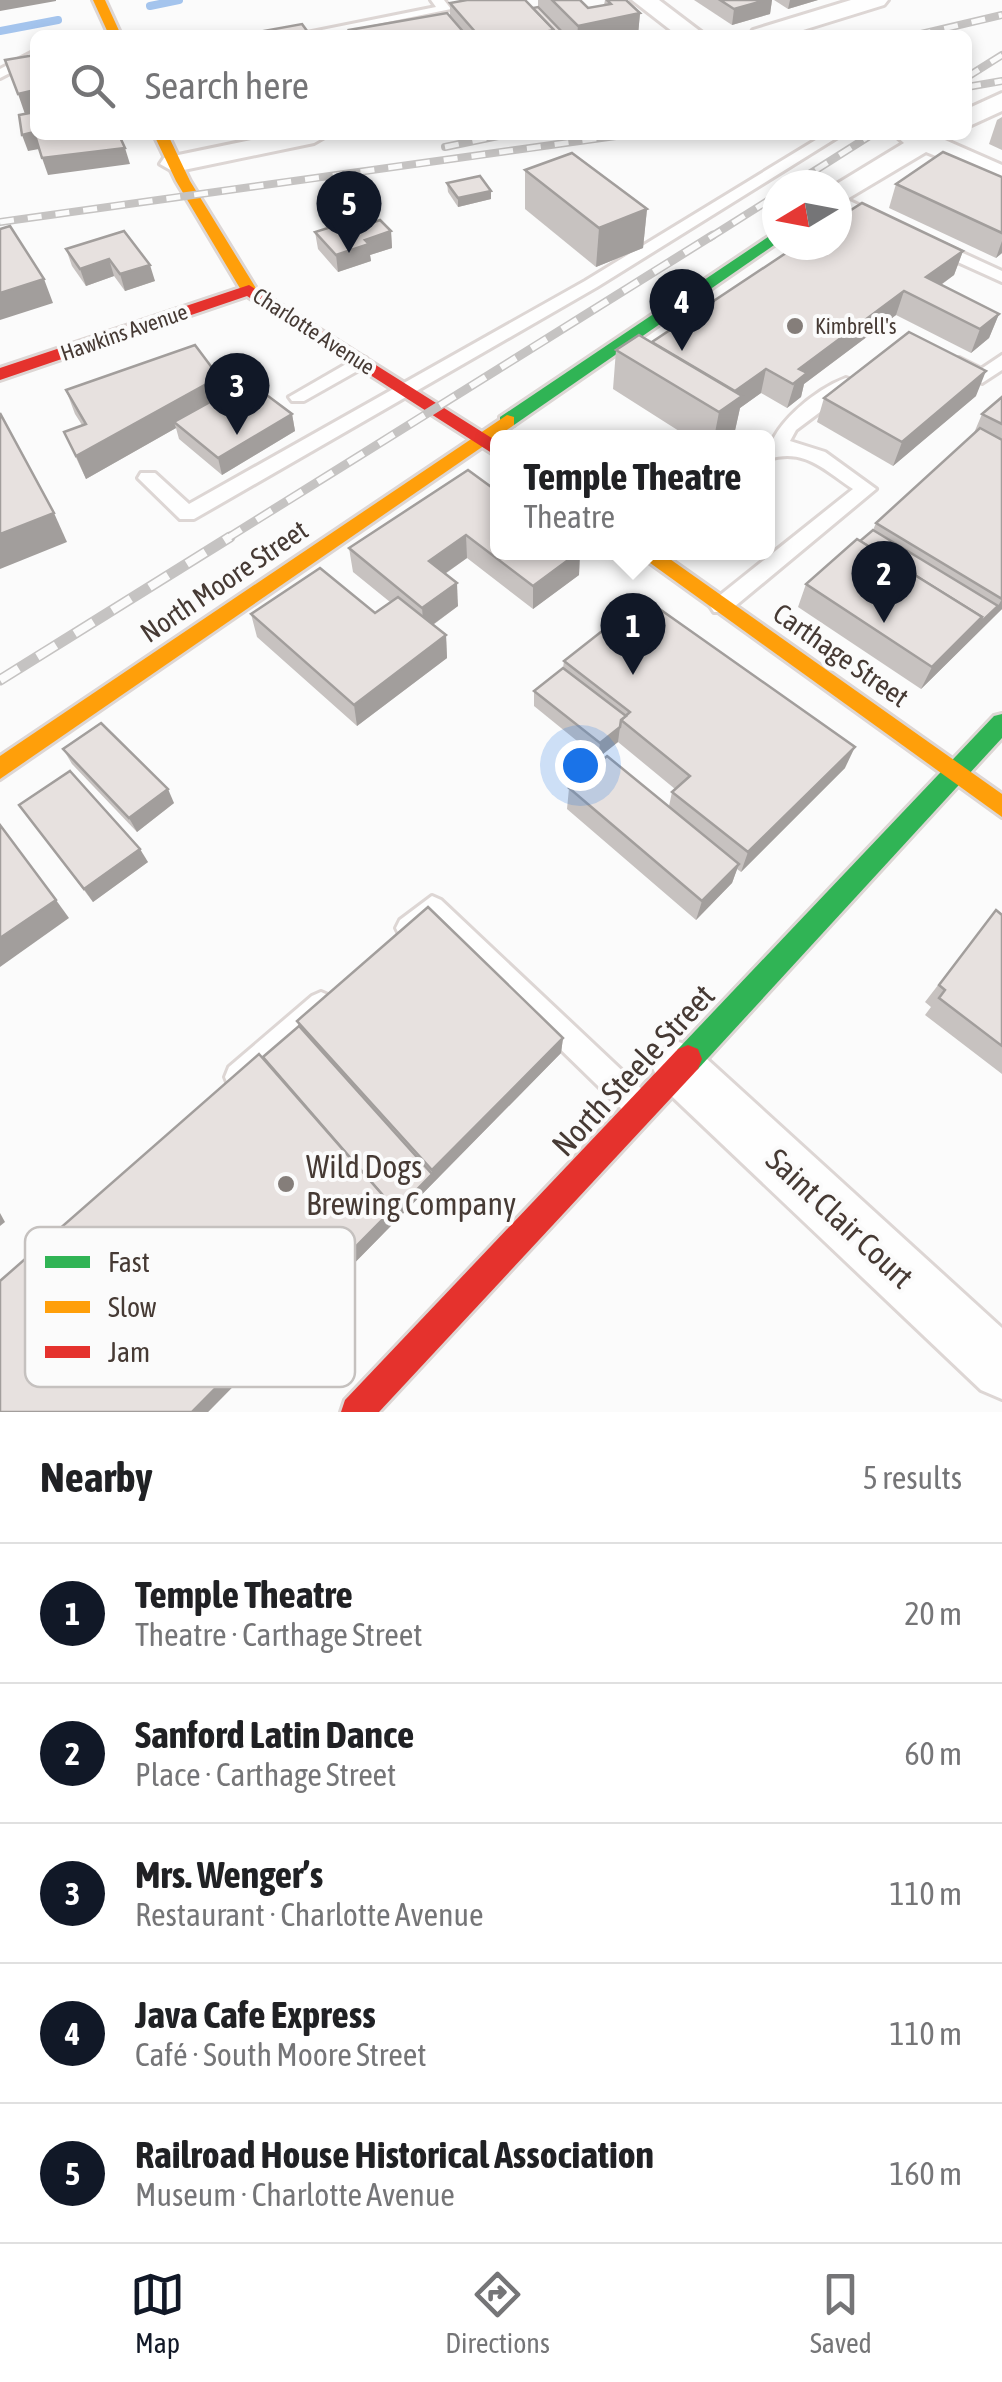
<!DOCTYPE html>
<meta charset="utf-8">
<style>
body{margin:0;font-family:"Asap Condensed",sans-serif;background:#f2f2f2;color:#202124}
.compass{position:absolute;left:762px;top:170px;width:90px;height:90px;border-radius:50%;background:#fff;box-shadow:0 5px 15px #0003;rotate:260deg}
.you{position:absolute;left:580px;top:765px;width:35px;height:35px;margin:-25px;border:8px solid #fff;border-radius:50%;background:#1a73e8;box-shadow:0 0 0 15px #1a73e833}
.badge{display:grid;place-items:center;width:65px;height:65px;border-radius:50%;background:#111827;color:#fff;font-size:32px;font-weight:700}
.pin{position:absolute;translate:-50% -82px;filter:drop-shadow(0 2px 5px #0008)}
.pin::after{content:'';position:absolute;top:52px;width:35px;height:30px;background:inherit;clip-path:polygon(0 0,100% 0,50% 100%)}
.popup{position:absolute;left:490px;top:430px;width:285px;height:130px;box-sizing:border-box;display:grid;place-content:center;border-radius:15px;background:#fff;filter:drop-shadow(0 2px 8px #0005);font-size:32px;white-space:nowrap;color:#757577}
.popup b{font-size:38px;color:#202124}
.popup::after{content:'';position:absolute;left:50%;top:100%;margin-left:-20px;border:20px solid transparent;border-top-color:#fff}
.list{margin:0;padding:0;list-style:none}
h2{display:flex;justify-content:space-between;align-items:center;height:130px;margin:0;padding:0 40px;font-size:42px}
h2 small{font-size:32px;font-weight:400;color:#757577}
.list li{display:grid;grid-template-columns:65px 1fr auto;gap:30px;align-items:center;box-sizing:border-box;height:140px;padding:0 40px;border-top:2px solid #e0e0e0}
.list b{display:block;font-size:38px;white-space:nowrap}
.list p{margin:0;font-size:32px;white-space:nowrap;color:#757577}
.list em{font-size:32px;font-style:normal;color:#757577}
.icon{flex:none;width:55px;height:55px;fill:none;stroke:currentColor;stroke-width:2;stroke-linecap:round;stroke-linejoin:round}
.map{position:relative;flex:none;width:1002px;height:1412px;overflow:hidden}
.search{position:absolute;background:#fff;box-shadow:0 5px 15px #0003;left:30px;right:30px;top:30px;height:110px;display:flex;align-items:center;gap:25px;box-sizing:border-box;padding:0 35px;border-radius:15px;color:#757577;font-size:38px}
.sheet{height:830px;background:#fff}
nav{display:flex;justify-content:space-around;align-items:center;box-sizing:border-box;height:140px;border-top:2px solid #e0e0e0;background:#fff;font-size:28px;color:#757577}
nav a{display:grid;justify-items:center;gap:5px}
nav .on{color:#111827}
.map>svg:first-child{display:block}
.lines{fill:none;stroke-linecap:round;stroke-linejoin:round}
.stream{stroke:#a4c4ed;stroke-width:8}
.lane-casing{stroke:#ddd6d4;stroke-width:6}
.street-casing{stroke:#ddd6d4;stroke-width:6}
.fast-casing{stroke:#ddd6d4;stroke-width:6}
.slow-casing{stroke:#ddd6d4;stroke-width:6}
.jam-casing{stroke:#ddd6d4;stroke-width:6}
.lane{fill:#fefefe;fill-rule:evenodd}
.street{fill:#fefefe;fill-rule:evenodd}
.fast{fill:#30b455;fill-rule:evenodd}
.slow{fill:#ff9f0a;fill-rule:evenodd}
.jam{fill:#e5322d;fill-rule:evenodd}
.rail-far2-casing{stroke:#c5c3c2;stroke-width:8}
.rail-far1-casing{stroke:#c5c3c2;stroke-width:9}
.rail-casing{stroke:#c5c3c2;stroke-width:11}
.rail-far2{stroke:#fbfbfb;stroke-width:5;stroke-dasharray:14;stroke-linecap:butt}
.rail-far1{stroke:#fbfbfb;stroke-width:6;stroke-dasharray:18;stroke-linecap:butt}
.rail{stroke:#fbfbfb;stroke-width:8;stroke-dasharray:22;stroke-linecap:butt}
.wall{fill:#c7c2c0}
.shaded-wall{fill:#a29e9c}
.building{fill:#e7e1df;stroke:#a29e9c;stroke-width:2.5}
.poi-dot{fill:#857e7a;stroke:#fbfbfb;stroke-width:4}
.labels{text-anchor:middle;dominant-baseline:central;stroke-width:8;stroke-linejoin:round;paint-order:stroke}
.far-poi-label{font-size:22px;fill:#463a34;stroke:#fbfbfb;text-anchor:start}
.far-street-label{font-size:22px;fill:#463a34;stroke:#fbfbfb}
.street-label{font-size:28px;fill:#463a34;stroke:#fbfbfb}
.near-street-label{font-size:32px;fill:#463a34;stroke:#fbfbfb}
.near-poi-label{font-size:32px;fill:#463a34;stroke:#fbfbfb;text-anchor:start}
.key{fill:#fbfbfb;stroke:#c5c1bf;stroke-width:2.5}
.key-label{font-size:28px;fill:#463a34}
</style>
<div class="map">
<svg width="1002" height="1412" viewBox="0 0 1002 1412">
<rect width="100%" height="100%" fill="#fbfbfb"/>
<g class="lines">
<g class="stream">
<polyline points="150,6 179,0"/>
<polyline points="0,31 58,20"/>
</g>
<g class="lane-casing">
<g id="lane">
<polygon points="431,0 444,0 451,9 324,35 297,35 436,7"/>
<polygon points="35,51 35,60 0,78 0,69"/>
<polygon points="824,135 841,135 597,287 194,519 180,519 138,478 141,473 155,473 189,504 585,281"/>
<polygon points="837,195 884,217 887,220 874,223 837,206"/>
<polygon points="929,243 941,243 1002,271 1002,282 929,249"/>
<polygon points="1002,355 1002,370 982,383 950,364 959,358 981,369"/>
<polygon points="360,356 366,358 366,366 304,401 292,401 289,397"/>
<path d="M846 378 852 380V388L796 430 790 441 825 452 876 489 728 612H714L710 606 714 600 853 489C823 469 805 448 768 459 768 427 816 389 846 378Z"/>
<polygon points="432,896 441,900 649,1096 653,1106 649,1116 639,1120 629,1116 432,924 409,940 400,936 396,928 400,920"/>
<polygon points="321,992 330,996 334,1005 330,1014 249,1087 239,1091 229,1087 225,1077 229,1067 312,996"/>
</g>
</g>
<g class="street-casing">
<g id="street">
<polygon points="632,0 659,0 705,35 677,35"/>
<polygon points="851,0 888,0 884,5 787,35 750,35 753,30"/>
<polygon points="1002,93 1002,111 967,127 967,109"/>
<polygon points="275,135 328,135 314,143 174,172 160,164 164,158"/>
<polygon points="895,135 949,135 945,140 1002,165 1002,183 926,152 837,205 835,185 904,143"/>
<polygon points="679,1042 697,1050 1002,1328 1002,1399 981,1390 661,1086 653,1068 661,1050"/>
</g>
</g>
<g class="fast-casing">
<g id="fast">
<polygon points="777,231 777,243 514,425 500,425 500,417"/>
<polygon points="1002,714 1002,738 698,1069 688,1073 678,1069 674,1059 678,1049 994,716"/>
</g>
</g>
<g class="slow-casing">
<g id="slow">
<polygon points="93,0 105,0 121,35 109,35"/>
<polygon points="154,135 168,135 190,181 257,290 255,294 249,295 241,290 176,181"/>
<polygon points="507,415 514,417 514,425 0,779 0,756"/>
<polygon points="635,552 660,552 1002,794 1002,817"/>
</g>
</g>
<g class="jam-casing">
<g id="jam">
<polygon points="249,285 498,442 498,457 247,296 0,380 0,368"/>
<polygon points="688,1045 698,1049 702,1059 698,1069 379,1412 341,1412 345,1400 678,1049"/>
</g>
</g>
<use href="#lane" class="lane"/>
<use href="#street" class="street"/>
<use href="#fast" class="fast"/>
<use href="#slow" class="slow"/>
<use href="#jam" class="jam"/>
<g class="rail-far2-casing">
<g id="rail-far2">
<polyline points="917,35 1002,15"/>
<polyline points="967,77 1002,55"/>
<polyline points="967,87 1002,81"/>
<polyline points="445,147 503,135"/>
<polyline points="792,185 871,135"/>
<polyline points="0,222 623,135"/>
<polyline points="709,238 777,195"/>
</g>
</g>
<g class="rail-far1-casing">
<polyline id="rail-far1" points="226,539 713,235"/>
</g>
<g class="rail-casing">
<polyline id="rail" points="0,680 230,537"/>
</g>
<use href="#rail-far2" class="rail-far2"/>
<use href="#rail-far1" class="rail-far1"/>
<use href="#rail" class="rail"/>
</g>
<g class="wall">
<polygon points="538,0 580,0 588,8 604,5 605,0 626,0 640,13 638,35 349,35 349,30 450,17 450,3 533,8 538,7"/>
<polygon points="694,0 772,0 770,14 732,25"/>
<polygon points="774,0 818,0 788,9"/>
<polygon points="1002,117 1002,150 989,144 997,120"/>
<polygon points="525,170 647,209 643,248 596,267 525,209"/>
<polygon points="1002,177 1002,253 996,258 889,208 896,184"/>
<polygon points="447,183 491,199 458,207 448,192"/>
<polygon points="354,229 391,231 392,248 370,255 371,261 338,272 318,249 315,232"/>
<polygon points="124,231 155,281 125,291 114,276 86,286 72,266 66,249"/>
<polygon points="963,251 954,275 941,285 999,314 989,338 971,353 896,315 804,384 801,397 787,408 761,393 740,408 734,435 730,438 690,438 613,389 616,350 652,342"/>
<polygon points="66,390 223,395 292,414 295,431 222,475 179,439 176,428 86,479 64,432 82,425 75,414"/>
<polygon points="976,396 893,466 817,422 824,398"/>
<polygon points="1002,397 1002,609 921,689 798,607 806,584 873,530 876,523 974,433 982,414"/>
<polygon points="468,470 498,552 580,552 579,575 533,609 467,558 445,574 458,606 433,625 446,635 447,658 357,726 257,637 251,614 375,613 390,602 353,572 349,548"/>
<polygon points="564,661 845,768 741,872 737,869 732,883 696,920 567,809 569,788 669,806 672,792 675,789 618,742 598,758 534,706 534,691 563,668"/>
<polygon points="63,749 174,803 137,832 72,764"/>
<polygon points="19,805 148,862 93,902"/>
<polygon points="996,910 1002,915 1002,1074 925,1015 931,1007 925,1002"/>
<polygon points="297,1021 563,1038 561,1053 208,1412 263,1057 299,1026"/>
</g>
<g class="shaded-wall">
<polygon points="0,0 56,0 56,1 0,11"/>
<polygon points="766,0 772,0 770,14 732,25 734,9"/>
<polygon points="790,0 818,0 788,9"/>
<polygon points="640,13 638,35 577,35 578,26"/>
<polygon points="554,30 554,35 530,35"/>
<polygon points="35,90 35,115 26,117 18,94"/>
<polygon points="34,132 39,149 28,151 22,135"/>
<polygon points="125,148 130,164 48,175 42,158"/>
<polygon points="491,191 491,199 458,207 458,198"/>
<polygon points="647,209 643,248 596,267 599,228"/>
<polygon points="391,231 392,248 370,255 371,261 338,272 336,255 365,240"/>
<polygon points="1002,241 1002,253 996,258"/>
<polygon points="963,251 954,275 921,299 926,277"/>
<polygon points="109,259 114,276 86,286 80,269"/>
<polygon points="150,265 155,281 125,291 120,274"/>
<polygon points="44,279 53,303 0,320 0,293"/>
<polygon points="904,291 896,315 804,384 801,397 787,408 799,369"/>
<polygon points="999,314 989,338 971,353 980,329"/>
<polygon points="766,369 761,393 740,408 734,435 730,438 714,438 719,412 727,397"/>
<polygon points="986,371 976,396 893,466 902,442"/>
<polygon points="219,377 225,401 174,422 176,428 86,479 76,456"/>
<polygon points="292,414 295,431 222,475 218,458"/>
<polygon points="54,513 67,542 0,569 0,534"/>
<polygon points="466,535 467,558 430,584 429,561"/>
<polygon points="579,552 580,552 579,575 533,609 533,586"/>
<polygon points="457,583 458,606 424,631 422,608"/>
<polygon points="1002,599 1002,609 921,689 932,667 982,617 998,606"/>
<polygon points="446,635 447,658 357,726 354,705"/>
<polygon points="620,727 618,742 598,758 600,743"/>
<polygon points="855,747 845,768 741,872 748,852"/>
<polygon points="168,789 174,803 137,832 129,818"/>
<polygon points="140,849 148,862 93,902 84,889"/>
<polygon points="739,864 732,883 696,920 702,901"/>
<polygon points="56,900 69,918 0,967 0,938"/>
<polygon points="563,1038 561,1053 208,1412 192,1412 394,1208 432,1174 432,1170"/>
<polygon points="0,1213 5,1222 0,1226"/>
</g>
<g class="building">
<polygon points="467,0 525,0 554,30 530,35 478,35 450,3"/>
<polygon points="552,0 580,0 588,8 611,4 607,0 626,0 640,13 578,26"/>
<polygon points="720,0 766,0 734,9"/>
<polygon points="538,7 565,35 554,35 554,30 533,8"/>
<polygon points="447,13 466,35 352,35 349,30"/>
<polygon points="302,24 310,35 242,35"/>
<polygon points="35,55 35,90 18,94 5,60"/>
<polygon points="35,112 35,135 119,135 125,148 42,158 34,132 22,135 19,115"/>
<polygon points="943,152 1002,177 1002,233 896,184"/>
<polygon points="572,153 647,209 599,228 525,170"/>
<polygon points="480,176 491,191 458,198 447,183"/>
<polygon points="862,203 963,251 926,277 999,314 980,329 904,291 799,369 807,373 793,384 766,369 735,391 652,342 798,245 837,245 837,219"/>
<polygon points="380,220 391,231 365,240 369,244 336,255 315,232 347,222 354,229"/>
<polygon points="10,226 44,279 0,293 0,229"/>
<polygon points="124,231 150,265 120,274 109,259 80,269 66,249"/>
<polygon points="909,332 986,371 902,442 824,398"/>
<polygon points="639,335 742,396 719,412 616,350"/>
<polygon points="195,345 219,377 76,456 64,432 86,424 66,390"/>
<polygon points="248,381 292,414 218,458 174,422"/>
<polygon points="1002,397 1002,424 982,414"/>
<polygon points="0,413 54,513 0,534"/>
<polygon points="980,428 1002,440 1002,599 876,523"/>
<polygon points="468,470 498,492 498,552 579,552 533,586 466,535 429,561 457,583 422,608 349,548"/>
<polygon points="873,530 998,606 979,624 982,617 860,541"/>
<polygon points="857,539 982,617 932,667 806,584"/>
<polygon points="320,568 375,613 398,597 446,635 354,705 251,614"/>
<polygon points="644,598 855,747 748,852 672,792 690,776 621,720 630,712 564,661"/>
<polygon points="563,668 626,716 621,720 620,727 600,743 534,691"/>
<polygon points="101,723 168,789 129,818 63,749"/>
<polygon points="607,756 739,864 702,901 569,788"/>
<polygon points="70,771 140,849 84,889 19,805"/>
<polygon points="0,825 56,900 0,938"/>
<polygon points="428,907 563,1038 432,1170 297,1021"/>
<polygon points="996,910 1002,915 1002,1046 939,998 945,990 939,985"/>
<polygon points="299,1026 432,1174 395,1212 394,1208 263,1057"/>
<polygon points="259,1054 394,1208 192,1412 0,1412 0,1281"/>
</g>
<g class="poi-dot">
<circle cx="795" cy="326" r="10"/>
<circle cx="286" cy="1184" r="10"/>
</g>
<g class="labels">
<g class="far-poi-label">
<text x="815" y="326">Kimbrell's</text>
</g>
<g class="far-street-label">
<text transform="translate(314 331) rotate(33)">Charlotte Avenue</text>
<text transform="translate(124 332) rotate(-19)">Hawkins Avenue</text>
</g>
<g class="street-label">
<text transform="translate(224 581) rotate(-34)">North Moore Street</text>
<text transform="translate(841 655) rotate(35)">Carthage Street</text>
</g>
<g class="near-street-label">
<text transform="translate(633 1070) rotate(-47)">North Steele Street</text>
<text transform="translate(840 1218) rotate(43)">Saint Clair Court</text>
</g>
<g class="near-poi-label">
<text x="306" y="1166">Wild Dogs<tspan x="306" dy="37">Brewing Company</tspan></text>
</g>
</g>
<rect x="25" y="1227" width="330" height="160" rx="15" class="key"/>
<rect x="45" y="1256" width="45" height="12" fill="#30b455"/>
<rect x="45" y="1301" width="45" height="12" fill="#ff9f0a"/>
<rect x="45" y="1346" width="45" height="12" fill="#e5322d"/>
<g class="key-label">
<text x="108" y="1272">Fast</text>
<text x="108" y="1317">Slow</text>
<text x="108" y="1362">Jam</text>
</g>
</svg>
<svg class="compass" viewBox="-18 -18 36 36"><path d="M0-13l5 13h-10z" fill="#e53935"/><path d="M0 13l5-13h-10z" fill="#757577"/></svg>
<div class="you"></div>
<div class="pin badge" style="left:633px;top:675px">1</div>
<div class="popup"><b>Temple Theatre</b>Theatre</div>
<div class="pin badge" style="left:884px;top:623px">2</div>
<div class="pin badge" style="left:237px;top:435px">3</div>
<div class="pin badge" style="left:682px;top:351px">4</div>
<div class="pin badge" style="left:349px;top:253px">5</div>
<div class="search"><svg class="icon" aria-label="search" viewBox="0 0 24 24"><circle cx="10" cy="10" r="6"/><path d="M15 15l6 6"/></svg>Search here</div>
</div>
<section class="sheet">
<h2>Nearby<small>5 results</small></h2>
<ul class="list">
<li><span class="badge">1</span><div><b>Temple Theatre</b><p>Theatre · Carthage Street</p></div><em>20 m</em></li>
<li><span class="badge">2</span><div><b>Sanford Latin Dance</b><p>Place · Carthage Street</p></div><em>60 m</em></li>
<li><span class="badge">3</span><div><b>Mrs. Wenger’s</b><p>Restaurant · Charlotte Avenue</p></div><em>110 m</em></li>
<li><span class="badge">4</span><div><b>Java Cafe Express</b><p>Café · South Moore Street</p></div><em>110 m</em></li>
<li><span class="badge">5</span><div><b>Railroad House Historical Association</b><p>Museum · Charlotte Avenue</p></div><em>160 m</em></li>
</ul>
</section>
<nav>
<a class="on"><svg class="icon" aria-label="map" viewBox="0 0 24 24"><path d="M3 6l6-2 6 2 6-2v14l-6 2-6-2-6 2zM9 4v14M15 6v14"/></svg>Map</a>
<a><svg class="icon" aria-label="directions" viewBox="0 0 24 24"><path d="M12 3l9 9-9 9-9-9zM9 14v-3h6M13 9l2 2-2 2"/></svg>Directions</a>
<a><svg class="icon" aria-label="saved" viewBox="0 0 24 24"><path d="M7 4h10v16l-5-4-5 4z"/></svg>Saved</a>
</nav>
